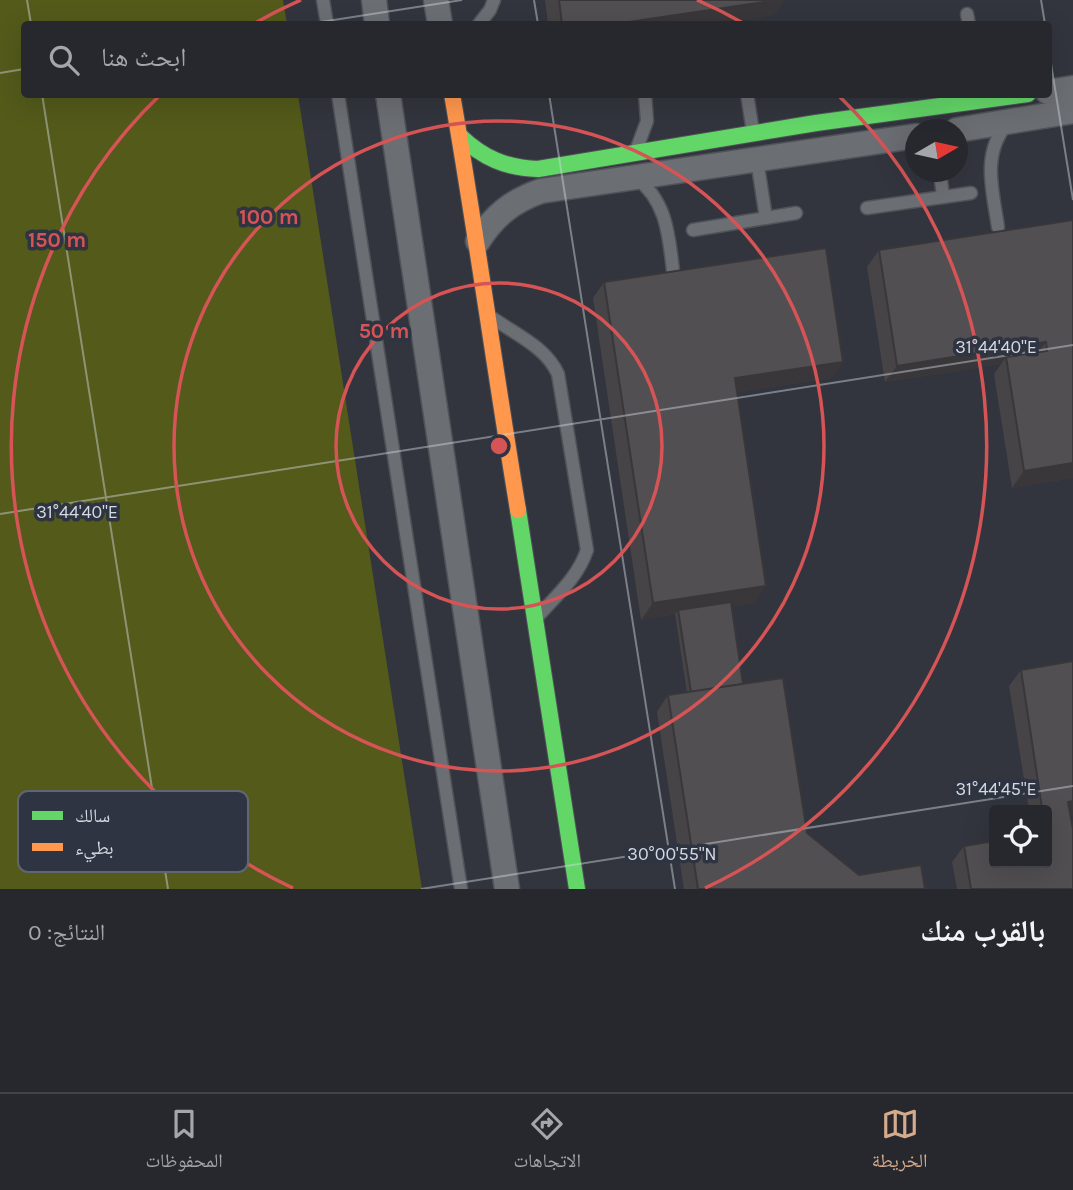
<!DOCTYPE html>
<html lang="ar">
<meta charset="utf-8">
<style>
body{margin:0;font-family:Karla,"Noto Naskh Arabic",sans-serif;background:#32343a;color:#f1f3f6;direction:rtl}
.controls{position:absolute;right:21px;bottom:21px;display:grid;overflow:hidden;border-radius:7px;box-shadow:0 7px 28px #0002}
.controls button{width:63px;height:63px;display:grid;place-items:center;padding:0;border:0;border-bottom:2px solid #42444a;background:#26282e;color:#f1f3f6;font:35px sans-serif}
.compass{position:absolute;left:905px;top:119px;width:63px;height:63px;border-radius:50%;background:#26282e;box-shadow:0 7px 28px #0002;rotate:81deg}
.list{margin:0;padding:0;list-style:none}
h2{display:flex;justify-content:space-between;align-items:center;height:91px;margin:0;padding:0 28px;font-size:30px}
h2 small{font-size:23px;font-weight:400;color:#a4a6aa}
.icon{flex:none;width:38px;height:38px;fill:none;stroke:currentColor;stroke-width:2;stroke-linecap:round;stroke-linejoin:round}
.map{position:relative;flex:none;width:1073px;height:889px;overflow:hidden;direction:ltr}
.search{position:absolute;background:#26282e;box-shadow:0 7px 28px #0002;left:21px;right:21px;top:21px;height:77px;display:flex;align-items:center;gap:18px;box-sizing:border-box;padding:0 24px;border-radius:7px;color:#a4a6aa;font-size:26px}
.sheet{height:203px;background:#26282e}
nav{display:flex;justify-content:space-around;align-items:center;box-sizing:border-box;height:98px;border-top:2px solid #42444a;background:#26282e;font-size:19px;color:#a4a6aa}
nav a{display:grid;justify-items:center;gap:4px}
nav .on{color:#d6ab8b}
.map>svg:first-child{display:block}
.green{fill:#535a1a}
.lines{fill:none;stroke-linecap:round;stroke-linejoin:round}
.lane-casing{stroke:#505259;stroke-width:15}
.street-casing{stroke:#505259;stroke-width:27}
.fast-casing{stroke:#505259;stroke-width:18}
.slow-casing{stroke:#505259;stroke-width:18}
.lane{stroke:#6b6e73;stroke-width:12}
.street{stroke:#6b6e73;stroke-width:24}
.fast{stroke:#63d668;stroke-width:16}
.slow{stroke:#ff974d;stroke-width:16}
.wall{fill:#464447}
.shaded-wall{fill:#393739}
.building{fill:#514f52;stroke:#393739;stroke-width:2}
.ticks{fill:none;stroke:#d5d9e2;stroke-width:2;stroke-opacity:0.45}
.ring{fill:none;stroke:#d65456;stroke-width:3.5}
.key{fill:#2e3441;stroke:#606671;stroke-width:2}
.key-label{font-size:19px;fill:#d5d9e2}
.ticks-label{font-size:18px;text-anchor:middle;fill:#d5d9e2;stroke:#2e3441;stroke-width:7;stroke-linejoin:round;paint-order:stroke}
.centre{fill:#d65456;stroke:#2e3441;stroke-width:3.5}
.ring-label{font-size:21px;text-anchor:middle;font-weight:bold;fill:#d65456;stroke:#2e3441;stroke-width:7;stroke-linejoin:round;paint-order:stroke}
</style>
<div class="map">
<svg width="1073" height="889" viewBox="0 0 1073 889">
<rect width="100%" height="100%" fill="#32353d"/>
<polygon class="green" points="0,0 283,0 287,24 24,24 24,94 298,95 422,889 0,889"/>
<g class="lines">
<g class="lane-casing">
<g id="lane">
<polyline points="323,0 327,24"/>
<polyline points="967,14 969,24"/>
<polyline points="479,24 490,10 494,0"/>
<polyline points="338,94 461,889"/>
<polyline points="747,94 753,132"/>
<polyline points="637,148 647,121 645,94"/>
<polyline points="757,160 766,218"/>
<polyline points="940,172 943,197"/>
<path d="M635 177C669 202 669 240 674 279"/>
<polyline points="867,208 971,193"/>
<path d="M998 227C993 192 981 154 1007 124"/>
<polyline points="693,230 796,213"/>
<path d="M491 317C515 334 546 347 558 374L587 550C578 577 557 595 539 615"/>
</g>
</g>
<g class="street-casing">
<g id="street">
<polyline points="374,0 377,24"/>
<polyline points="436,0 440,24"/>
<polyline points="1048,92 1073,88"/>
<polyline points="388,94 507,889"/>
<polyline points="957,130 1073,111"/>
<path d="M478 241C494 216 512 201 541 191L916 136"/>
</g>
</g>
<g class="fast-casing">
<g id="fast">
<path d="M460 136C483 158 506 168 538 169L816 123 1028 94"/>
<polyline points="518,510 577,889"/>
</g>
</g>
<g class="slow-casing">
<path id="slow" d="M452 94C476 232 495 371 518 510"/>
</g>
<use href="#lane" class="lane"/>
<use href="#street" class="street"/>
<use href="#fast" class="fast"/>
<use href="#slow" class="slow"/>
</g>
<g class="wall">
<polygon points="545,0 784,0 773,15 713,24 548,24"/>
<polygon points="1073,220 1073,478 1012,488 994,374 1001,364 885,382 867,267 879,250"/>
<polygon points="604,282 843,362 832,378 737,392 755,603 731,606 743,684 807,833 859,875 925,889 684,889 657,712 668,695 687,693 675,614 641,620 593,298"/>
<polygon points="1021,670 1071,816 1073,889 957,889 952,862 964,846 993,841 991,831 994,826 994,863 1029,810 1009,686"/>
</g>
<g class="shaded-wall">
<polygon points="777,0 784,0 773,15 713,24 615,24"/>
<polygon points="1046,342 1034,359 1006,357 1001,364 885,382 897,366"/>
<polygon points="843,362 832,378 723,394 735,378"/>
<polygon points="1073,463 1073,478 1012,488 1024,471"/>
<polygon points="766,586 755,603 679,614 678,610 675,614 641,620 653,603"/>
<polygon points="1073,801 1073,816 1057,819 1068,802"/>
</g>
<g class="building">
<polygon points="559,0 777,0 615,24 562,24"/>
<polygon points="1073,220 1073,463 1024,471 1006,357 1047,351 1046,342 897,366 879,250"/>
<polygon points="826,248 843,362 735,378 766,586 653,603 604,282"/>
<polygon points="731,602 743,684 691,692 678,610"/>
<polygon points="1073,661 1073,801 1068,802 1073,829 1073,889 971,889 964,846 994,841 994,863 1047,863 1047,810 1027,810 1042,808 1021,670"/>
<polygon points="783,678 807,833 859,875 921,865 925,889 698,889 668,695"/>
</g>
<path class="ticks" d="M27 0 31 24M534 0 538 24M1041 0 1045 24M308 24 462 0M1048 45 1073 200M0 73 24 69M42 94 168 889M549 94 675 889M0 514 1073 345M421 889 1073 786"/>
<g class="ring">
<circle cx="499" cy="446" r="163"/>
<circle cx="499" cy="446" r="325"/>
<path d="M293 888A488 488 0 0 1 160 95M255 23A488 488 0 0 1 301 0M697 0A488 488 0 0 1 743 23M838 95A488 488 0 0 1 705 888"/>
</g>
<rect x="18" y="791" width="230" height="81" rx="10" class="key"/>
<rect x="32" y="811" width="31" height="9" fill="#63d668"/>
<rect x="32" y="843" width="31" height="8" fill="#ff974d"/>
<g class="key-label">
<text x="75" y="822">سالك</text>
<text x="75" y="854">بطيء</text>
</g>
<g class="ticks-label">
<text x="996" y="353">31°44'40"E</text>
<text x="77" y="518">31°44'40"E</text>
<text x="996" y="795">31°44'45"E</text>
<text x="672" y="860">30°00'55"N</text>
</g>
<circle cx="499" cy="446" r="10" class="centre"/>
<g class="ring-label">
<text x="269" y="224">100 m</text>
<text x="57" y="247">150 m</text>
<text x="384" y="338">50 m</text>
</g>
</svg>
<div class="controls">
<button><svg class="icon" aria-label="locate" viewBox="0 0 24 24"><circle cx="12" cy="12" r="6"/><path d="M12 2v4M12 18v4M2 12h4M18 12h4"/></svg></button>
</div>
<svg class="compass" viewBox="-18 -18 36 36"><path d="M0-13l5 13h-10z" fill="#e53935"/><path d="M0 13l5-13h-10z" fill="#a4a6aa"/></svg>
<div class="search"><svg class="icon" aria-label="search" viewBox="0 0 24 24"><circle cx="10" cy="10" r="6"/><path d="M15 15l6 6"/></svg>ابحث هنا</div>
</div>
<section class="sheet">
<h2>بالقرب منك<small>النتائج: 0</small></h2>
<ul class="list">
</ul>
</section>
<nav>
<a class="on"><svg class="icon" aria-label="map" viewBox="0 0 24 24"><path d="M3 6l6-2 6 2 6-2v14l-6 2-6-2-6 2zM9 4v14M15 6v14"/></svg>الخريطة</a>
<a><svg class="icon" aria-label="directions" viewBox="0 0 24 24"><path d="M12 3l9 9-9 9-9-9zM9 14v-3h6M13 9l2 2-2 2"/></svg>الاتجاهات</a>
<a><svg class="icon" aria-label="saved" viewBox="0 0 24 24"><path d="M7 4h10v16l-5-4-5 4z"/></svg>المحفوظات</a>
</nav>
